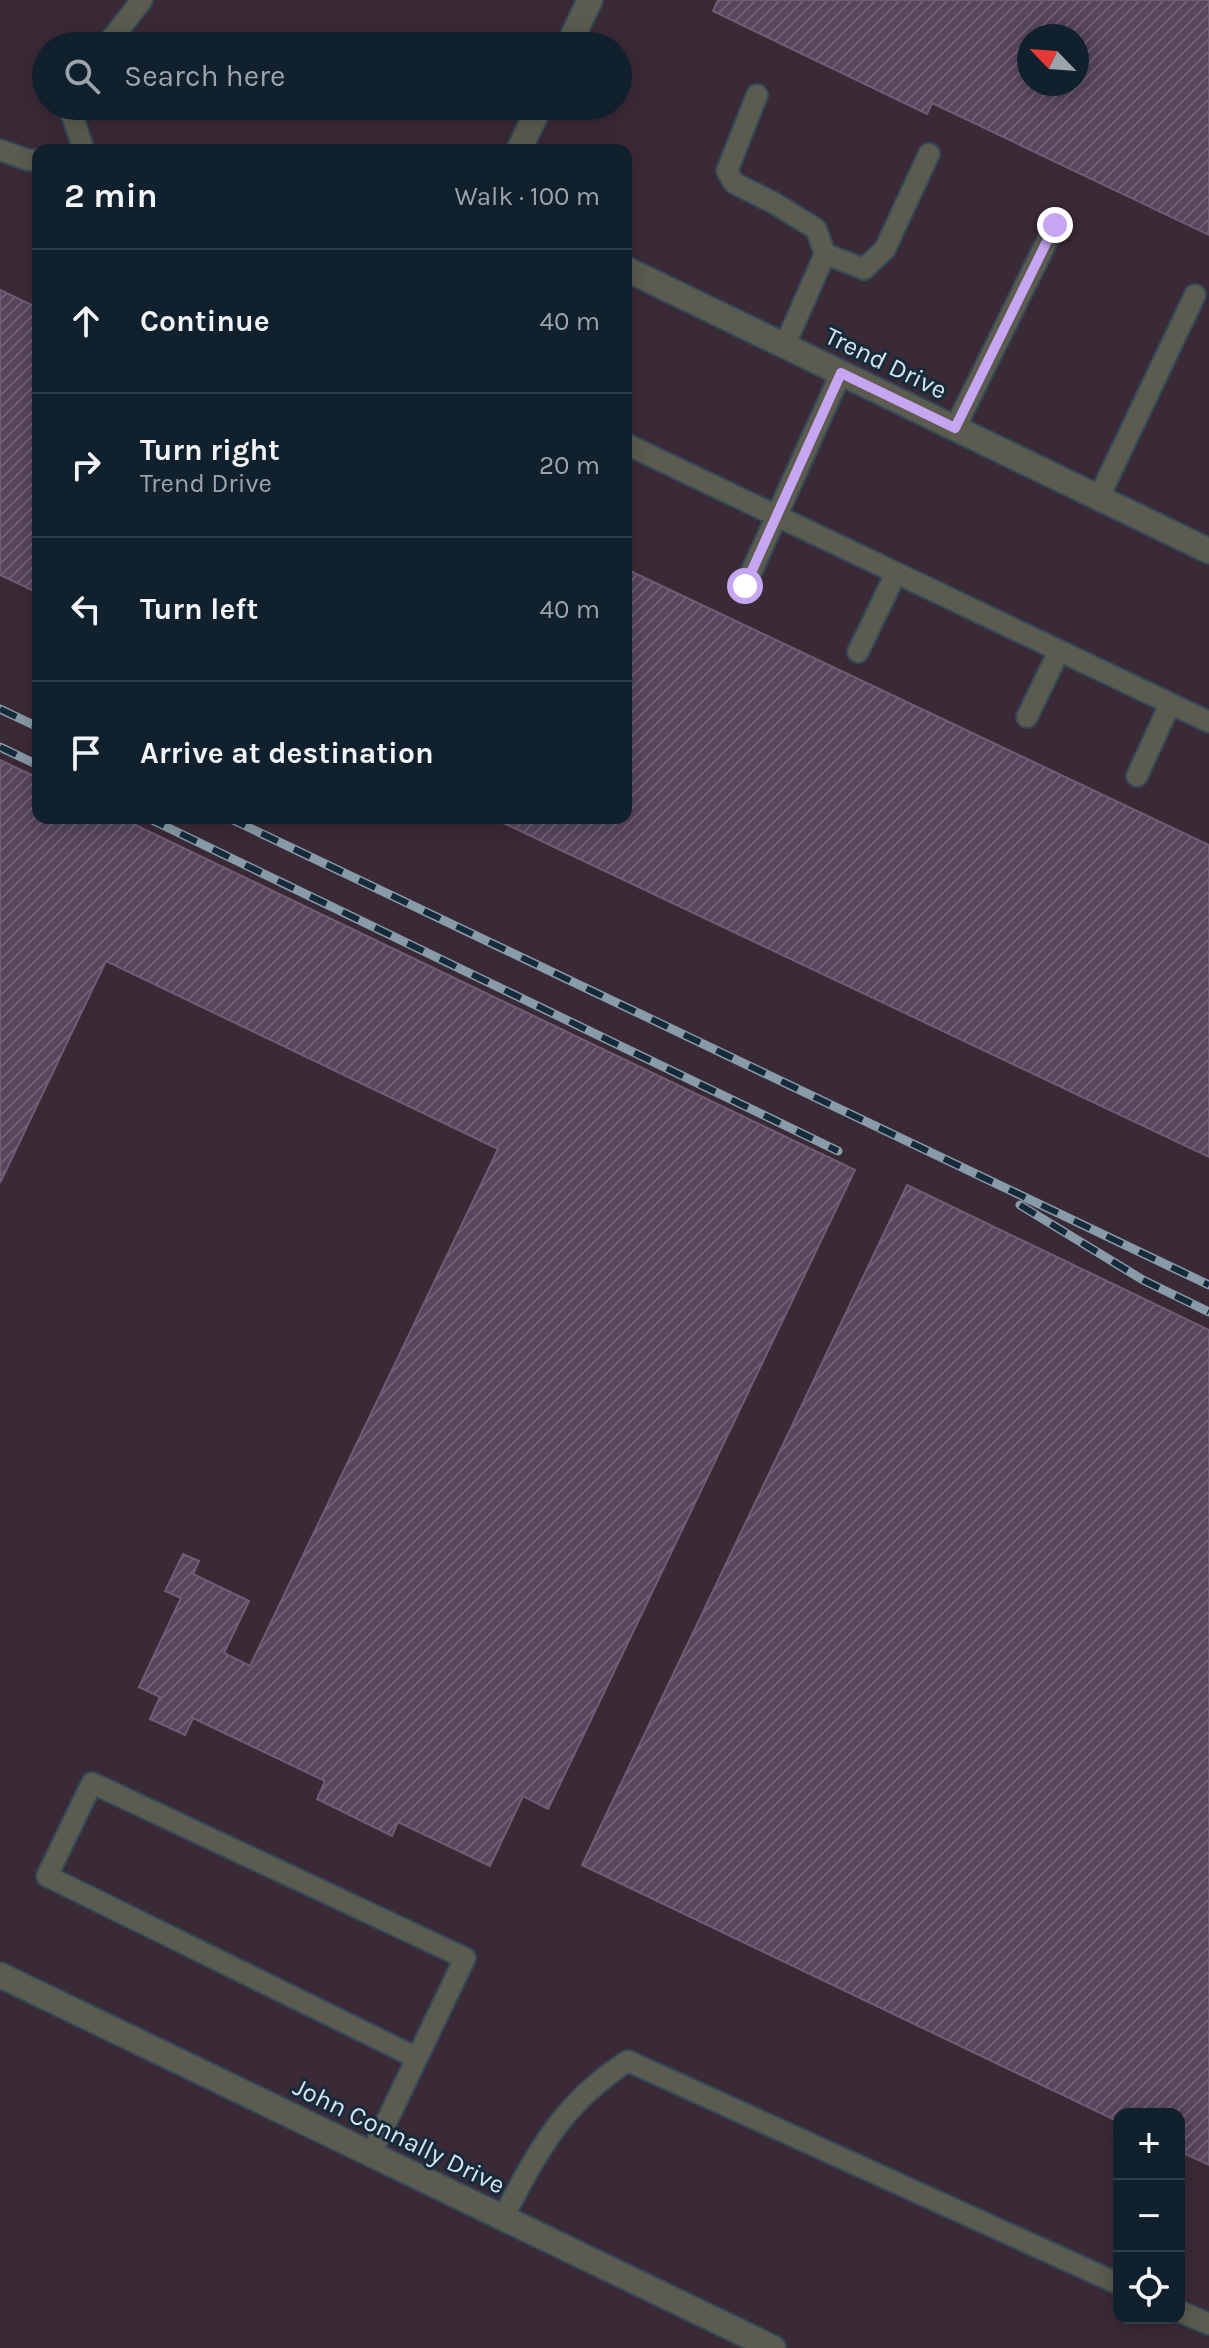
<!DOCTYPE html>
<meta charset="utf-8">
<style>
body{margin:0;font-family:Karla,sans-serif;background:#1e2d39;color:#f1f3f6}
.controls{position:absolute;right:24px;bottom:24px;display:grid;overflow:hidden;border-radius:16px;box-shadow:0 4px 20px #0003}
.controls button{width:72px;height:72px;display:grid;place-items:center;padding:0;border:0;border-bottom:2px solid #303e49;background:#10202d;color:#f1f3f6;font:40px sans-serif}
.compass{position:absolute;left:1017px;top:24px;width:72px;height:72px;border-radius:50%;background:#10202d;box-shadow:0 4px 20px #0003;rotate:295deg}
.stop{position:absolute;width:24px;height:24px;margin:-18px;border:6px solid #c6a6f0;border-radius:50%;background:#fff}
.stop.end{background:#c6a6f0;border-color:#fff;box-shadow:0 2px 8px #0008}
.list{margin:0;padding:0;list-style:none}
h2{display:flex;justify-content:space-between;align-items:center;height:104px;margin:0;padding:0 32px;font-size:34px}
h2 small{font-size:26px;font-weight:400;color:#9ca3aa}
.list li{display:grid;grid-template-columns:52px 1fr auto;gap:24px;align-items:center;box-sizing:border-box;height:144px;padding:0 32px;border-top:2px solid #303e49}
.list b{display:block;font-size:30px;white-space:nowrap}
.list p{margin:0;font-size:26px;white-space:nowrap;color:#9ca3aa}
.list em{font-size:26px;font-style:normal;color:#9ca3aa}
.icon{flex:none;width:44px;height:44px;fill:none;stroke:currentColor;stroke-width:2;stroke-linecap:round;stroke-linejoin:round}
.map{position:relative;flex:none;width:1209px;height:2348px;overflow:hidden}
.search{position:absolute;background:#10202d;box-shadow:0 4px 20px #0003;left:32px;top:32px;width:600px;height:88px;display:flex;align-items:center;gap:20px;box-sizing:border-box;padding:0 28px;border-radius:44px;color:#9ca3aa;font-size:30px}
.panel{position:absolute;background:#10202d;box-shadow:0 4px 20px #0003;left:32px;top:144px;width:600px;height:680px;border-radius:16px}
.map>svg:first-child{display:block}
.industrial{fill:#3a2a36;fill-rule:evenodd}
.building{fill:url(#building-hatch);stroke:#705d74;stroke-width:2;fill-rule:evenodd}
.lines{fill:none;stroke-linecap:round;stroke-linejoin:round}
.lane-casing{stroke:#344959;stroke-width:24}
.street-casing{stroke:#344959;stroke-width:28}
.lane{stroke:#5c5b4f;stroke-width:20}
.street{stroke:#5c5b4f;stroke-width:24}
.rail-casing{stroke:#899aa8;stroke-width:9}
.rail{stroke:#152b3c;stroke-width:6;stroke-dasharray:18;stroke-linecap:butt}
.route{stroke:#c6a6f0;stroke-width:10}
.labels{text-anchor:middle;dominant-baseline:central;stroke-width:6;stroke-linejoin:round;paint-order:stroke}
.street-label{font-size:26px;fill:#d8e5f1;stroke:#152b3c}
</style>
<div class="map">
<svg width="1209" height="2348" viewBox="0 0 1209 2348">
<defs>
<pattern id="building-hatch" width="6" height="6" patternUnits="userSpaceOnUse" patternTransform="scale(2)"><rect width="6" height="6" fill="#57455b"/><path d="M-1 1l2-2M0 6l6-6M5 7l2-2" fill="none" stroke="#6e6073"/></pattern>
</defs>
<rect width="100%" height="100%" fill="#152b3c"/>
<path class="industrial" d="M0 0H1209V2348H0ZM1029 36H1077V84H1029ZM46 46H618V106H46ZM38 150H626V818H38ZM1119 2114H1179V2318H1119Z"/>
<g class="building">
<path d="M718 0H1209V235L932 103 927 114 713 11ZM1029 36H1077V84H1029Z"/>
<polygon points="0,290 38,308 38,593 0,575"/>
<polygon points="626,569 1209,845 1209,1157 493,818 626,818"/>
<polygon points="0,760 38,778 38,818 121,818 855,1170 548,1809 523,1796 490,1866 398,1822 392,1836 317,1799 325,1781 193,1718 185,1735 150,1719 160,1697 139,1687 181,1598 165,1591 183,1554 199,1561 193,1574 249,1601 224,1653 250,1666 498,1149 106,961 0,1183"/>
<polygon points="907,1185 1209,1330 1209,2165 1179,2151 1179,2114 1119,2114 1119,2122 582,1865"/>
</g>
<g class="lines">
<g class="lane-casing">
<g id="lane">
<polyline points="106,46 142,0"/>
<polyline points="757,95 727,171 734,183 774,203 816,229 825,254 785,345"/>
<polyline points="75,106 72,115 84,150"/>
<polyline points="0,150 28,160 38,160"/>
<polyline points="825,254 864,269 885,249 929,154"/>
<polyline points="955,428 1055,225"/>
<polyline points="626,444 1209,722"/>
<polyline points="1099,497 1195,295"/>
<polyline points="745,586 841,373"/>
<polyline points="858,652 896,573"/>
<polyline points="1027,717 1059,651"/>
<polyline points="1137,776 1170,704"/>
<polyline points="371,2154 465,1958 92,1783 47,1876 417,2058"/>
<path d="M503 2218C537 2152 563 2102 628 2061L1119 2284"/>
<polyline points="1179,2311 1209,2324"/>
</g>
</g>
<g class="street-casing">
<g id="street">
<polyline points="568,46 590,0"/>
<polyline points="519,150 540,106"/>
<polyline points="626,269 1209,551"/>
<polyline points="0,1975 773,2348"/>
</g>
</g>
<use href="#lane" class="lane"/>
<use href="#street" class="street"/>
<g class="rail-casing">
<g id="rail">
<polyline points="0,709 38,727"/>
<polyline points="0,747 38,765"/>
<polyline points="148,818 838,1151"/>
<polyline points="229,818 1209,1285"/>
<polyline points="1020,1205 1143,1280 1209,1312"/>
</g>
</g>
<use href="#rail" class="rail"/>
</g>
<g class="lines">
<polyline class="route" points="745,586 841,373 955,428 1055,225"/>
</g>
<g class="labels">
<g class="street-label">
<text transform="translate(886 363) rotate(26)">Trend Drive</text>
<text transform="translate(399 2136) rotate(26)">John Connally Drive</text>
</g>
</g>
</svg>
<div class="controls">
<button>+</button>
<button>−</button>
<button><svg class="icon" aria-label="locate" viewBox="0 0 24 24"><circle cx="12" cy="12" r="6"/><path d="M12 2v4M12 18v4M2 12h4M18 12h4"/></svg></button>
</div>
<svg class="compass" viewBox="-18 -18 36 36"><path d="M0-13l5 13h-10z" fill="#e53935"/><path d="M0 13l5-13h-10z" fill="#9ca3aa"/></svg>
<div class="stop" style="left:745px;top:586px"></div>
<div class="stop end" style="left:1055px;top:225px"></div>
<div class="search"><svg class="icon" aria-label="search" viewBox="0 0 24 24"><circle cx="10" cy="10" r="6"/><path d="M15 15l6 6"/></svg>Search here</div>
<section class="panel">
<h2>2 min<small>Walk · 100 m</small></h2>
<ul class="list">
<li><svg class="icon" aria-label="ahead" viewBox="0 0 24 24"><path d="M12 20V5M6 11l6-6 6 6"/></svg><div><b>Continue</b></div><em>40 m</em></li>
<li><svg class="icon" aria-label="right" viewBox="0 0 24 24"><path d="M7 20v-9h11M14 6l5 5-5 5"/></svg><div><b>Turn right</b><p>Trend Drive</p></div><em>20 m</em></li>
<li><svg class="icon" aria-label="left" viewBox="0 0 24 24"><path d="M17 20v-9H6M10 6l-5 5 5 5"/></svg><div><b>Turn left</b></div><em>40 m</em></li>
<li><svg class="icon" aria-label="arrive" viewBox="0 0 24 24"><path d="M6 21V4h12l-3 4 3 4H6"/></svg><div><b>Arrive at destination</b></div></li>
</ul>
</section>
</div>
